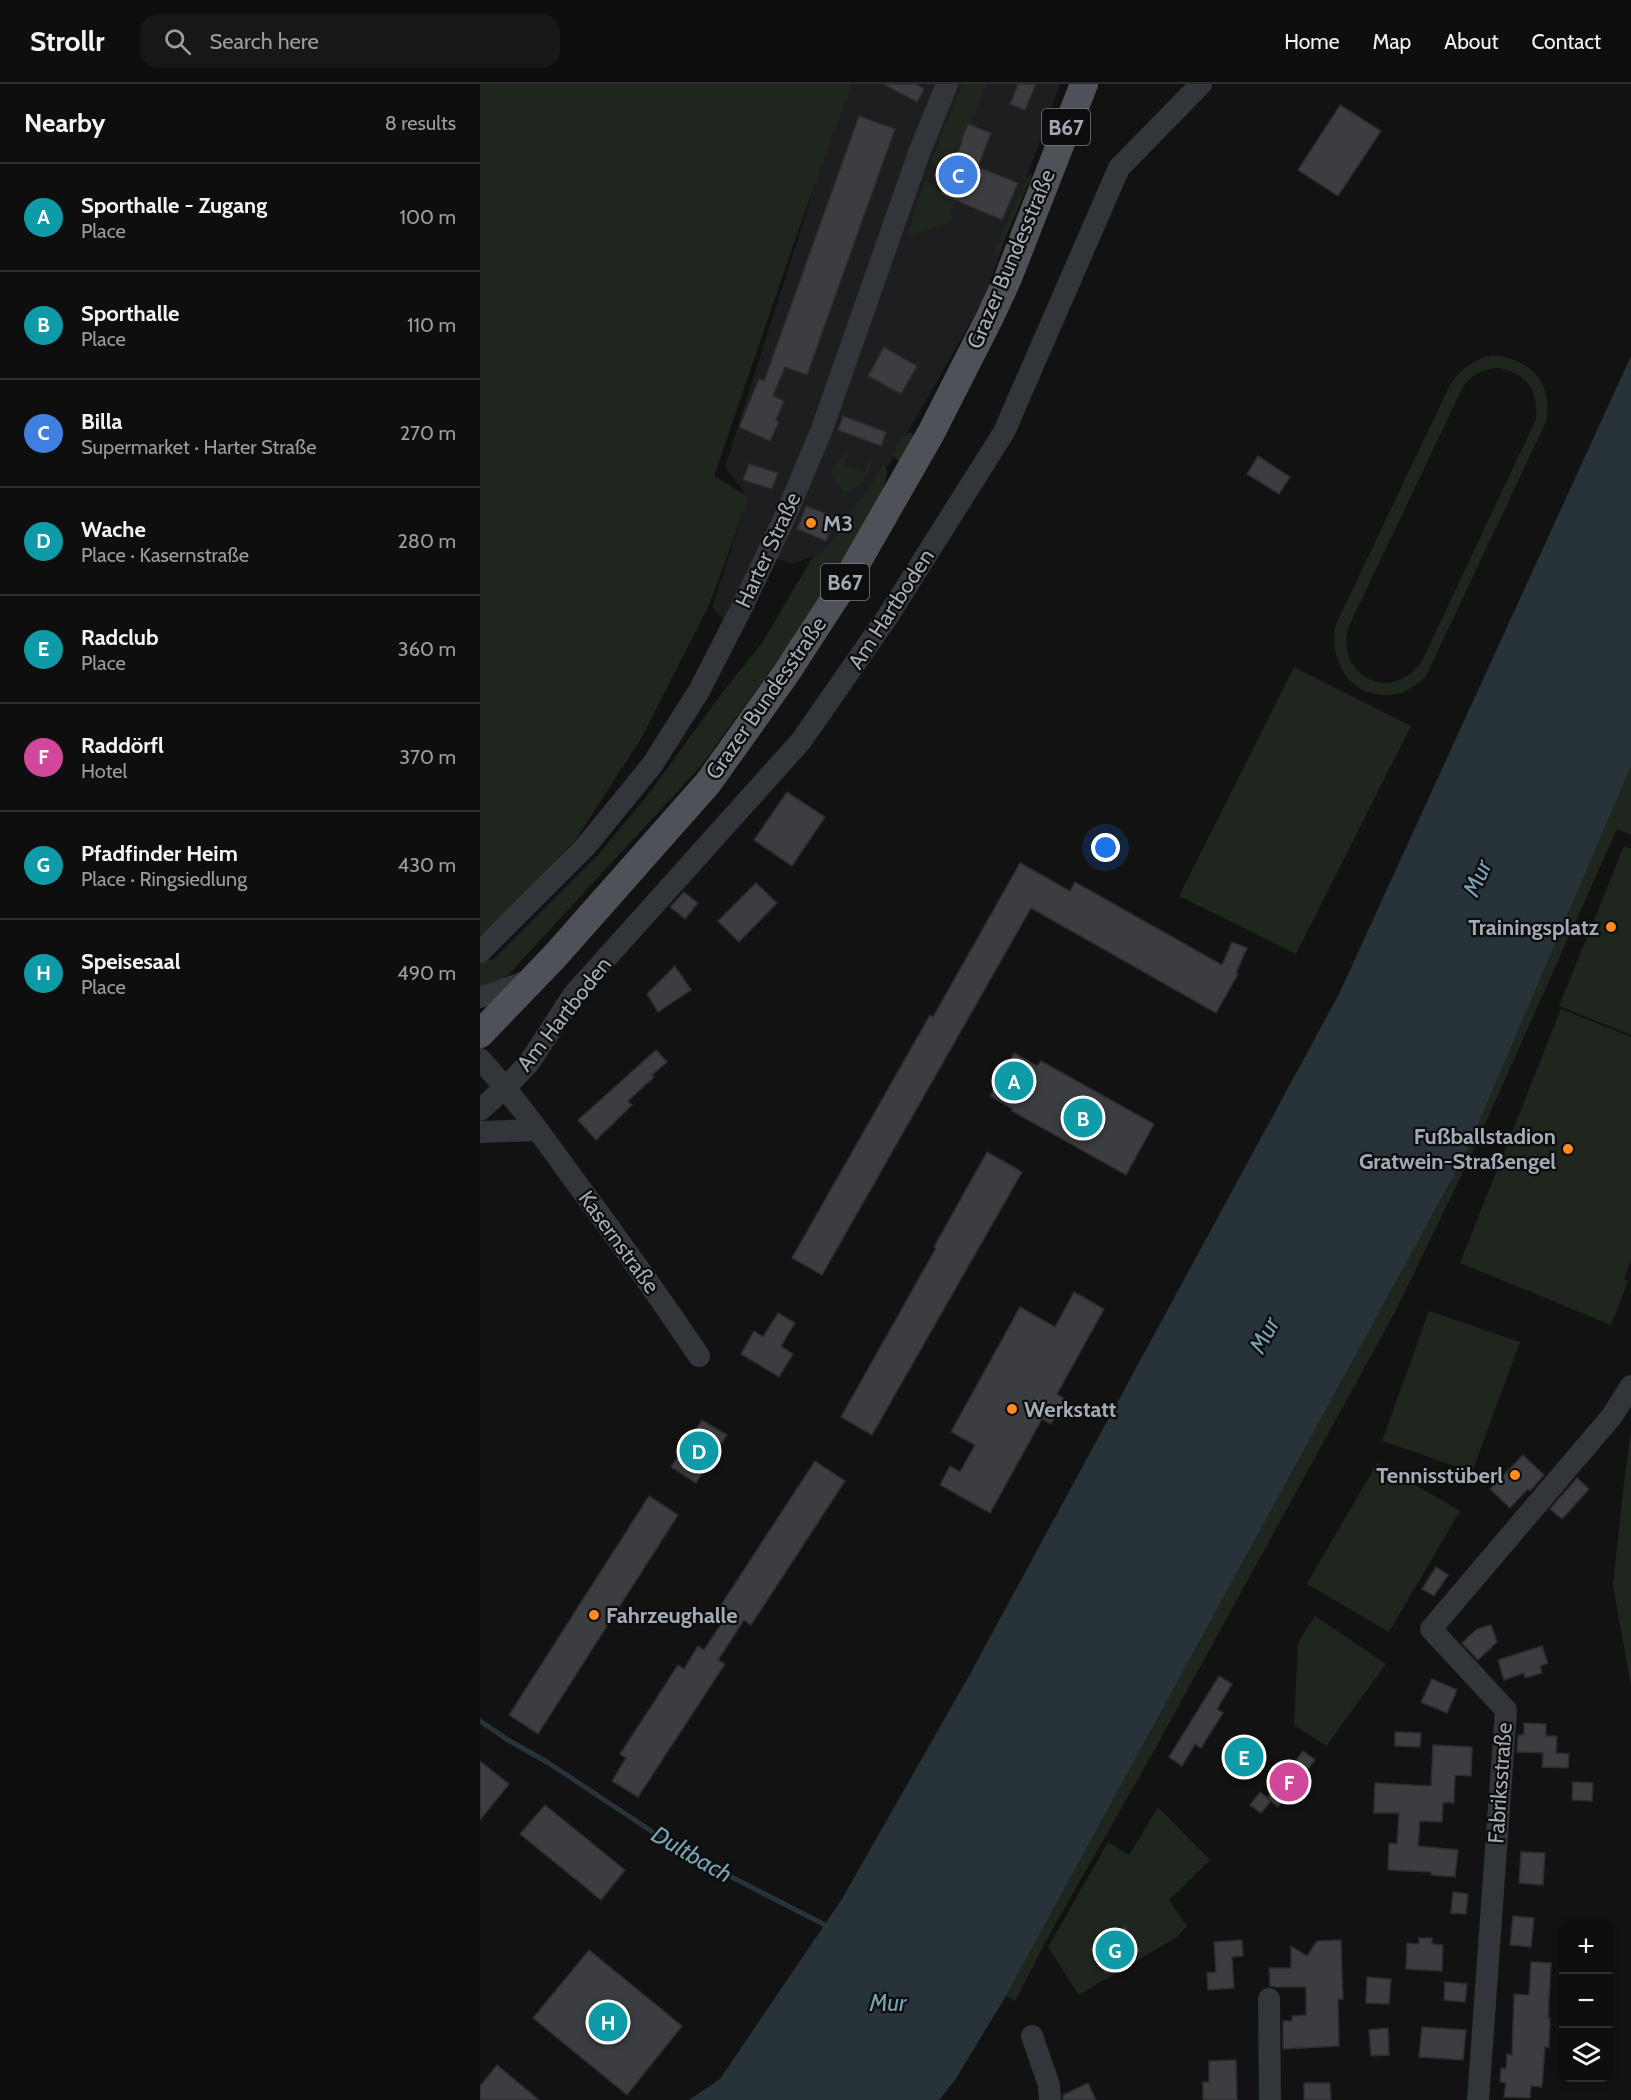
<!DOCTYPE html>
<meta charset="utf-8">
<style>
body{margin:0;font-family:Cabin,sans-serif;background:#171717;color:#f1f3f6}
.controls{position:absolute;right:18px;bottom:18px;display:grid;overflow:hidden;border-radius:12px;box-shadow:0 3px 9px #0003}
.controls button{width:54px;height:54px;display:grid;place-items:center;padding:0;border:0;border-bottom:2px solid #2e2e2e;background:#0e0e0e;color:#f1f3f6;font:30px sans-serif}
.you{position:absolute;left:626px;top:764px;width:21px;height:21px;margin:-15px;border:4px solid #fff;border-radius:50%;background:#1a73e8;box-shadow:0 0 0 9px #1a73e833}
.badge{display:grid;place-items:center;width:39px;height:39px;border-radius:50%;background:#fe8b1f;color:#fff;font-size:20px;font-weight:700}
.pin{position:absolute;translate:-50% -50%;border:3px solid #fff;box-shadow:0 2px 6px #0006}
.list{margin:0;padding:0;list-style:none}
h2{display:flex;justify-content:space-between;align-items:center;height:78px;margin:0;padding:0 24px;font-size:26px}
h2 small{font-size:20px;font-weight:400;color:#9b9c9e}
.list li{display:grid;grid-template-columns:39px 1fr auto;gap:18px;align-items:center;box-sizing:border-box;height:108px;padding:0 24px;border-top:2px solid #2e2e2e}
.list b{display:block;font-size:22px;white-space:nowrap}
.list p{margin:0;font-size:20px;white-space:nowrap;color:#9b9c9e}
.list em{font-size:20px;font-style:normal;color:#9b9c9e}
.icon{flex:none;width:33px;height:33px;fill:none;stroke:currentColor;stroke-width:2;stroke-linecap:round;stroke-linejoin:round}
.map{position:relative;flex:none;width:1151px;height:2016px;overflow:hidden}
header{display:flex;align-items:center;gap:36px;box-sizing:border-box;height:84px;padding:0 30px;background:#0e0e0e;border-bottom:2px solid #2e2e2e}
header strong{font-size:28px}
nav{display:flex;gap:33px;margin-inline-start:auto;font-size:21px}
.search{width:420px;height:54px;background:#171717;display:flex;align-items:center;gap:15px;box-sizing:border-box;padding:0 21px;border-radius:18px;color:#9b9c9e;font-size:22px}
main{display:flex}
aside{flex:1;background:#0e0e0e}
.map>svg:first-child{display:block}
.built{fill:#1e1e21}
.green{fill:#1e261e;fill-rule:evenodd}
.water{fill:#273338}
.lines{fill:none;stroke-linecap:round;stroke-linejoin:round}
.stream{stroke:#273338;stroke-width:5}
.building{fill:#3c3d41;stroke:#2c2c30;stroke-width:1.5}
.minor{stroke:#323539;stroke-width:22}
.major{stroke:#4e5258;stroke-width:28}
.poi-dot{fill:#fe8b1f;stroke:#0d0d0e;stroke-width:2}
.labels{text-anchor:middle;dominant-baseline:central;stroke-width:4.5;stroke-linejoin:round;paint-order:stroke}
.shield{fill:#0d0d0e;stroke:#757c83;stroke-width:1.5}
.shield-label{font-size:21px;font-weight:bold;fill:#a2abb5}
.street-label{font-size:22px;fill:#a2abb5;stroke:#0d0d0e}
.poi-label{font-size:22px;font-weight:bold;fill:#a2abb5;stroke:#0d0d0e;text-anchor:start}
.water-label{font-size:24px;font-style:italic;fill:#76a2b3;stroke:#0d0d0e}
</style>
<header>
<strong>Strollr</strong>
<div class="search"><svg class="icon" aria-label="search" viewBox="0 0 24 24"><circle cx="10" cy="10" r="6"/><path d="M15 15l6 6"/></svg>Search here</div>
<nav><a>Home</a><a>Map</a><a>About</a><a>Contact</a></nav>
</header>
<main>
<aside>
<h2>Nearby<small>8 results</small></h2>
<ul class="list">
<li><span class="badge" style="background:#0f9aa8">A</span><div><b>Sporthalle - Zugang</b><p>Place</p></div><em>100 m</em></li>
<li><span class="badge" style="background:#0f9aa8">B</span><div><b>Sporthalle</b><p>Place</p></div><em>110 m</em></li>
<li><span class="badge" style="background:#3f7fe0">C</span><div><b>Billa</b><p>Supermarket · Harter Straße</p></div><em>270 m</em></li>
<li><span class="badge" style="background:#0f9aa8">D</span><div><b>Wache</b><p>Place · Kasernstraße</p></div><em>280 m</em></li>
<li><span class="badge" style="background:#0f9aa8">E</span><div><b>Radclub</b><p>Place</p></div><em>360 m</em></li>
<li><span class="badge" style="background:#d1479c">F</span><div><b>Raddörfl</b><p>Hotel</p></div><em>370 m</em></li>
<li><span class="badge" style="background:#0f9aa8">G</span><div><b>Pfadfinder Heim</b><p>Place · Ringsiedlung</p></div><em>430 m</em></li>
<li><span class="badge" style="background:#0f9aa8">H</span><div><b>Speisesaal</b><p>Place</p></div><em>490 m</em></li>
</ul>
</aside>
<div class="map">
<svg width="1151" height="2016" viewBox="0 0 1151 2016">
<rect width="100%" height="100%" fill="#121213"/>
<polygon class="built" points="367,0 580,0 504,215 412,376 349,467 310,480 282,468 244,537 232,523 268,414 245,383"/>
<g class="green">
<polygon points="0,0 372,0 321,139 234,392 269,413 230,519 162,653 97,754 40,814 0,852"/>
<polygon points="482,0 507,0 490,41 487,40 468,91 450,79"/>
<polygon points="551,90 552,91 517,174 514,172 515,165 545,97"/>
<polygon points="445,97 463,103 461,110 476,117 470,132 472,133 469,139 426,153"/>
<path d="M1013 271C1052 276 1073 298 1066 338L945 594C937 600 927 608 917 610 874 619 847 579 856 540L971 299C983 284 994 275 1013 271ZM1019 284C1048 289 1058 308 1056 335L942 577C913 620 856 594 868 544L983 303C992 290 1003 285 1019 284Z"/>
<polygon points="428,349 432,349 435,352 421,379 413,371 419,356"/>
<path d="M368 369V373H366L363 380 385 388 389 376 392 377C388 391 380 405 365 408 358 405 351 392 351 384Z"/>
<path d="M405 381 407 389 402 413 308 562 221 682 28 891 17 900 0 907V878L14 875 118 771 170 708 242 609 282 559 334 471C355 464 358 441 372 426 379 417 386 410 392 400 396 393 398 386 405 381Z"/>
<polygon points="814,583 931,642 816,870 699,812"/>
<polygon points="1151,682 1151,751 1137,745 988,1078 915,1228 675,1665 571,1848 535,1917 526,1912 985,1071"/>
<polygon points="1144,762 1151,765 1151,951 1079,922"/>
<polygon points="1081,925 1151,953 1151,1177 1144,1195 1148,1197 1131,1241 980,1179"/>
<polygon points="949,1227 1040,1258 992,1388 902,1357"/>
<polygon points="1151,1346 1151,1602 1133,1502 1143,1407"/>
<polygon points="897,1379 980,1427 909,1548 827,1500"/>
<polygon points="835,1532 906,1580 846,1662 814,1641 818,1559"/>
<polygon points="678,1723 730,1776 689,1816 707,1842 697,1853 599,1911 568,1863 628,1758 649,1771"/>
</g>
<polygon class="water" points="1151,272 1151,682 985,1071 526,1912 475,1996 459,2016 209,2016 240,1995 362,1815 490,1590 859,910"/>
<g class="lines">
<polyline class="stream" points="0,1637 28,1656 67,1678 203,1768 349,1843"/>
</g>
<g class="building">
<polygon points="403,0 436,0 444,5 437,18"/>
<polygon points="538,0 556,0 545,26 530,20"/>
<polygon points="860,21 901,47 858,112 818,86"/>
<polygon points="379,32 415,45 327,291 305,283 293,312 304,317 296,336 299,338 290,357 259,343 279,295 284,297"/>
<polygon points="488,40 511,49 498,83 538,99 522,136 461,110 482,58 481,57"/>
<polygon points="404,263 437,282 421,310 388,292"/>
<polygon points="363,332 406,348 401,362 358,346"/>
<polygon points="778,372 810,393 799,410 767,390"/>
<polygon points="269,380 298,389 292,405 263,396"/>
<polygon points="326,422 355,433 346,457 317,445"/>
<polygon points="307,708 345,733 312,782 274,756"/>
<polygon points="540,779 590,807 595,798 742,881 752,858 767,864 756,889 758,890 736,929 551,824 342,1191 312,1174 450,931 453,933"/>
<polygon points="276,799 297,819 259,858 238,837"/>
<polygon points="204,808 218,819 205,835 190,823"/>
<polygon points="195,882 211,906 178,928 167,910"/>
<polygon points="176,966 187,978 172,991 174,993 148,1017 152,1021 116,1056 98,1036"/>
<polygon points="534,969 557,982 561,977 674,1040 646,1091 532,1027 533,1025 510,1012"/>
<polygon points="507,1068 542,1088 392,1351 361,1333 456,1164 454,1163"/>
<polygon points="594,1208 624,1225 577,1310 585,1315 571,1340 562,1335 510,1429 460,1401 470,1382 480,1388 495,1361 471,1348 540,1223 575,1243"/>
<polygon points="298,1229 315,1239 301,1262 313,1270 299,1293 261,1270 274,1247 283,1253"/>
<polygon points="222,1336 247,1351 216,1399 191,1383"/>
<polygon points="1043,1371 1064,1391 1050,1407 1048,1405 1030,1424 1010,1405"/>
<polygon points="335,1377 365,1397 271,1541 264,1536 238,1576 245,1580 158,1713 132,1697 146,1674 140,1670 198,1581 204,1585 218,1562 224,1566 250,1527 241,1521"/>
<polygon points="1097,1394 1109,1405 1082,1435 1070,1425"/>
<polygon points="169,1412 198,1431 58,1650 29,1631"/>
<polygon points="956,1483 968,1491 954,1512 942,1505"/>
<polygon points="1011,1541 1017,1558 998,1576 982,1559 997,1545"/>
<polygon points="1062,1562 1068,1579 1060,1582 1062,1589 1045,1594 1044,1589 1024,1596 1018,1576"/>
<polygon points="739,1592 752,1600 737,1625 743,1629 721,1664 715,1660 702,1682 689,1673"/>
<polygon points="952,1595 977,1606 967,1629 941,1618"/>
<polygon points="1044,1639 1066,1640 1066,1652 1077,1652 1076,1669 1089,1670 1088,1684 1062,1683 1063,1669 1037,1668 1038,1651 1044,1651"/>
<polygon points="915,1648 941,1649 940,1663 915,1662"/>
<polygon points="765,1655 781,1678 763,1691 746,1668"/>
<polygon points="953,1661 992,1663 991,1692 975,1691 974,1719 963,1718 962,1738 940,1737 938,1762 978,1766 975,1793 951,1791 951,1788 908,1786 909,1759 917,1760 919,1729 894,1729 895,1699 951,1702"/>
<polygon points="823,1667 835,1676 798,1723 787,1714"/>
<polygon points="0,1677 29,1700 0,1736"/>
<polygon points="1093,1698 1113,1699 1112,1717 1092,1716"/>
<polygon points="780,1708 791,1717 781,1729 770,1721"/>
<polygon points="65,1721 145,1786 121,1816 40,1750"/>
<polygon points="1041,1768 1065,1769 1063,1801 1039,1799"/>
<polygon points="973,1808 988,1810 986,1830 971,1829"/>
<polygon points="1033,1832 1054,1834 1051,1863 1030,1861"/>
<polygon points="645,1842 661,1867 626,1890 610,1865"/>
<polygon points="939,1854 952,1854 952,1860 963,1861 962,1887 926,1885 927,1859 939,1860"/>
<polygon points="762,1856 763,1872 752,1873 754,1904 728,1906 727,1889 736,1888 734,1858"/>
<polygon points="861,1856 863,1915 858,1915 859,1962 803,1965 803,1937 812,1937 812,1932 826,1931 826,1903 796,1903 790,1902 789,1884 811,1884 811,1862 827,1872 837,1857"/>
<polygon points="109,1866 202,1942 147,2011 53,1934"/>
<polygon points="1051,1878 1071,1879 1068,1934 1070,1934 1069,1963 1065,1963 1062,2003 1051,2002 1050,2014 1024,2013 1026,1999 1020,1998 1021,1984 1026,1985 1027,1970 1032,1971 1034,1910 1049,1911"/>
<polygon points="887,1893 911,1895 909,1920 886,1919"/>
<polygon points="965,1898 987,1900 985,1918 964,1916"/>
<polygon points="942,1943 986,1946 983,1976 939,1973"/>
<polygon points="908,1944 909,1971 891,1972 889,1946"/>
<polygon points="756,1976 757,2016 723,2016 723,1998 729,1998 729,1977"/>
<polygon points="17,1981 59,2016 0,2016 0,2002"/>
<polygon points="608,1999 616,2016 583,2016 583,2011"/>
<polygon points="824,1999 850,1999 851,2016 824,2016"/>
</g>
<g class="lines">
<g class="minor">
<polyline points="0,868 106,762 172,681 219,607 260,527 305,433 342,345 439,69 467,0"/>
<polyline points="0,913 13,910 50,896"/>
<path d="M0 975C34 1012 63 1053 92 1093 136 1152 178 1211 219 1272"/>
<polyline points="0,1026 26,1003 49,979 94,910 321,657 408,532 524,348 639,84 721,0"/>
<polyline points="0,1048 58,1046"/>
<polyline points="789,1915 790,2016"/>
<polyline points="552,1952 569,2001 570,2016"/>
<polyline points="998,2016 1026,1626 951,1545 1132,1332 1151,1302"/>
</g>
<polyline class="major" points="0,950 75,872 228,699 307,588 368,494 451,349 510,233 528,194 604,0"/>
</g>
<g class="poi-dot">
<circle cx="331" cy="439" r="6"/>
<circle cx="1131" cy="843" r="6"/>
<circle cx="1088" cy="1065" r="6"/>
<circle cx="532" cy="1325" r="6"/>
<circle cx="1035" cy="1391" r="6"/>
<circle cx="114" cy="1531" r="6"/>
</g>
<g class="labels">
<g class="shield">
<rect x="562" y="25" width="48" height="36" rx="4.5"/>
<rect x="341" y="480" width="48" height="36" rx="4.5"/>
</g>
<g class="shield-label">
<text x="586" y="43">B67</text>
<text x="365" y="498">B67</text>
</g>
<g class="street-label">
<text transform="translate(531 175) rotate(-67)">Grazer Bundesstraße</text>
<text transform="translate(288 466) rotate(-65)">Harter Straße</text>
<text transform="translate(411 525) rotate(-57)">Am Hartboden</text>
<text transform="translate(286 614) rotate(-55)">Grazer Bundesstraße</text>
<text transform="translate(84 930) rotate(-52)">Am Hartboden</text>
<text transform="translate(139 1158) rotate(54)">Kasernstraße</text>
<text transform="translate(1020 1699) rotate(-86)">Fabriksstraße</text>
</g>
<g class="poi-label">
<text x="343" y="439">M3</text>
<text x="1119" y="843" text-anchor="end">Trainingsplatz</text>
<text x="1076" y="1052" text-anchor="end">Fußballstadion<tspan x="1076" dy="25">Gratwein-Straßengel</tspan></text>
<text x="544" y="1325">Werkstatt</text>
<text x="1023" y="1391" text-anchor="end">Tennisstüberl</text>
<text x="126" y="1531">Fahrzeughalle</text>
</g>
<g class="water-label">
<text transform="translate(997 794) rotate(-66)">Mur</text>
<text transform="translate(784 1251) rotate(-62)">Mur</text>
<text transform="translate(212 1770) rotate(30)">Dultbach</text>
<text x="408" y="1918">Mur</text>
</g>
</g>
</svg>
<div class="controls">
<button>+</button>
<button>−</button>
<button><svg class="icon" aria-label="layers" viewBox="0 0 24 24"><path d="M12 4l9 5-9 5-9-5zM3 14l9 5 9-5"/></svg></button>
</div>
<div class="you"></div>
<div class="pin badge" style="left:534px;top:997px;background:#0f9aa8">A</div>
<div class="pin badge" style="left:603px;top:1034px;background:#0f9aa8">B</div>
<div class="pin badge" style="left:478px;top:91px;background:#3f7fe0">C</div>
<div class="pin badge" style="left:219px;top:1367px;background:#0f9aa8">D</div>
<div class="pin badge" style="left:764px;top:1673px;background:#0f9aa8">E</div>
<div class="pin badge" style="left:809px;top:1698px;background:#d1479c">F</div>
<div class="pin badge" style="left:635px;top:1866px;background:#0f9aa8">G</div>
<div class="pin badge" style="left:128px;top:1938px;background:#0f9aa8">H</div>
</div>
</main>
